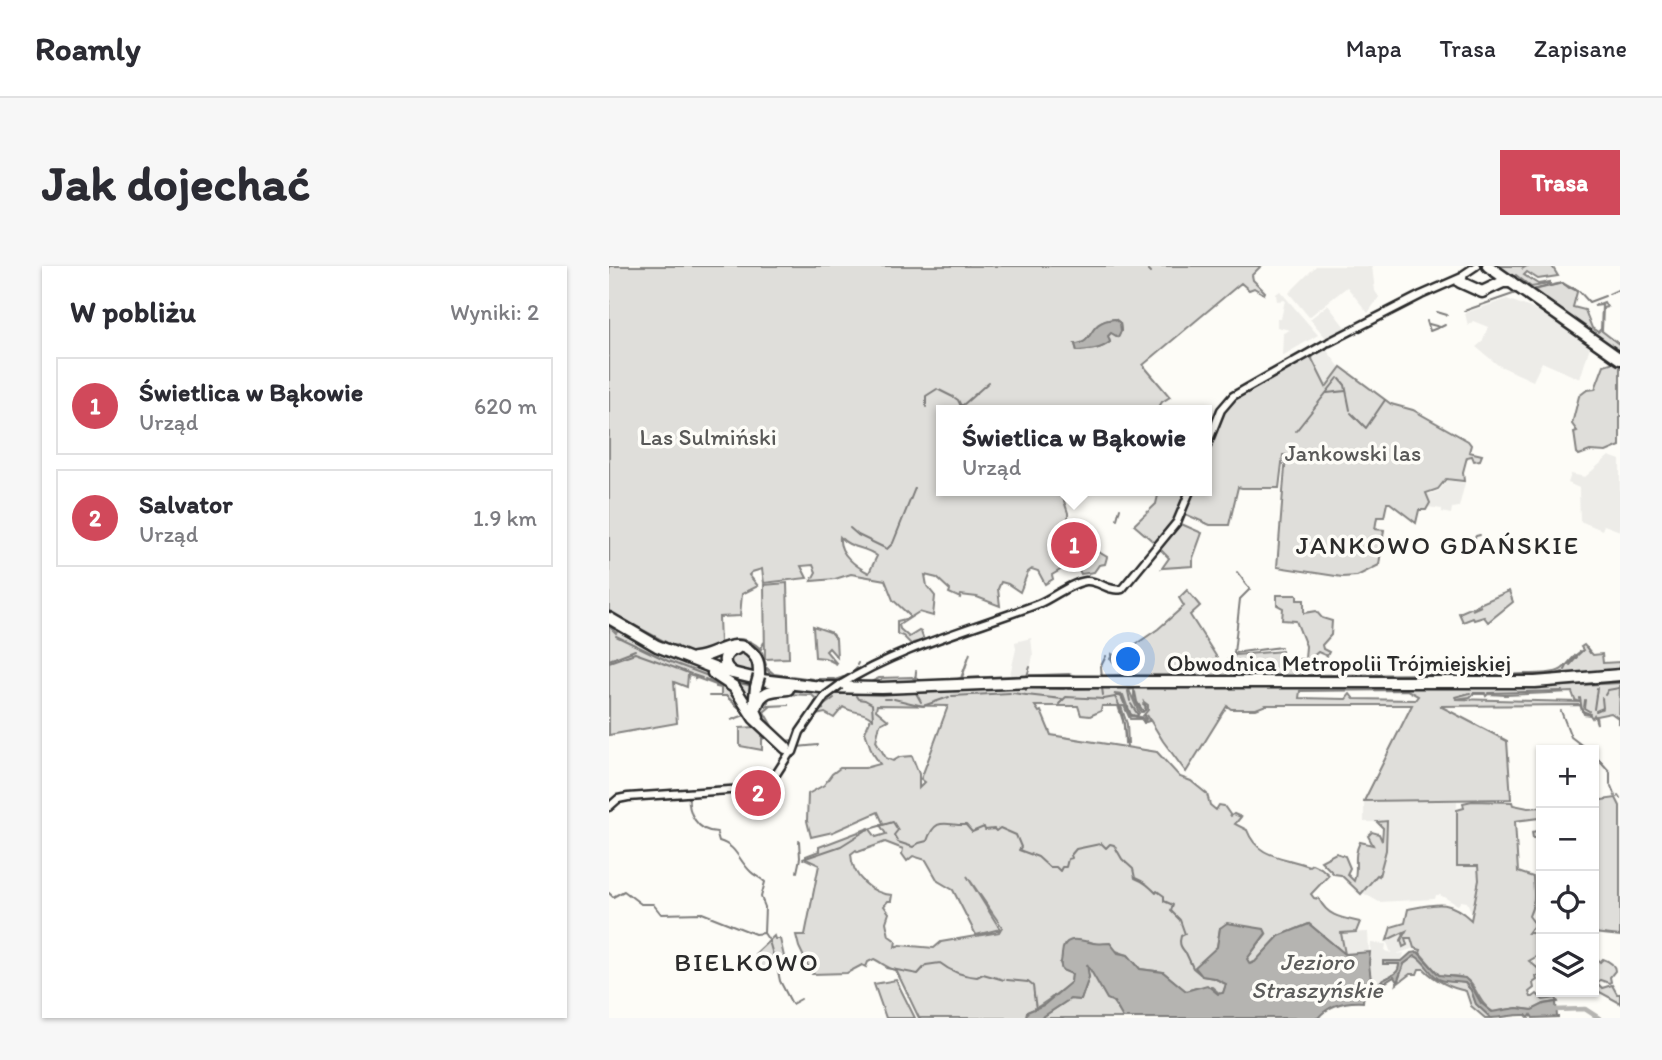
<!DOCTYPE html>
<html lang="pl">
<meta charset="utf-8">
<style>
body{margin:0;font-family:Itim,sans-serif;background:#f7f7f7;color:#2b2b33}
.controls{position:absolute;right:21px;bottom:21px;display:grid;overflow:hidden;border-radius:0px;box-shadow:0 2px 5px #0004}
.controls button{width:63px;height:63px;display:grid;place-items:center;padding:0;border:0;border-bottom:2px solid #e1e1e2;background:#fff;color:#2b2b33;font:35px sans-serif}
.you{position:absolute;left:520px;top:394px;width:24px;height:24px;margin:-18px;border:5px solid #fff;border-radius:50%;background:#1a73e8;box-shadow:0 0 0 10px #1a73e833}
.badge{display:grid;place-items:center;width:46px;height:46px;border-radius:50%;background:#d1495b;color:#fff;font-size:23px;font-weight:700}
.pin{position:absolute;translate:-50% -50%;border:4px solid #fff;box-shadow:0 2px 7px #0006}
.popup{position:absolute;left:327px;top:139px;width:276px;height:91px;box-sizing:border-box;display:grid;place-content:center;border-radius:0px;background:#fff;filter:drop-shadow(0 2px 5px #0005);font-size:23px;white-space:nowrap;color:#7c7c81}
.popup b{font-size:26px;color:#2b2b33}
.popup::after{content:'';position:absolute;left:50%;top:100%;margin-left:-14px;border:14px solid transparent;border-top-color:#fff}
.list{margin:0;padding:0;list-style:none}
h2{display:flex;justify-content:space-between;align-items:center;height:91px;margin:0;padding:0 28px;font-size:30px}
h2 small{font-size:23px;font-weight:400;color:#7c7c81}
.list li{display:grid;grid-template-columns:46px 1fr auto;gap:21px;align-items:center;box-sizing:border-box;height:98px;margin:0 14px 14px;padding:0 14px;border:2px solid #e1e1e2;border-radius:0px}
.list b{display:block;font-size:26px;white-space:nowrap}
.list p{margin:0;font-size:23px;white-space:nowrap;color:#7c7c81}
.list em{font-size:23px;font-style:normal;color:#7c7c81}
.icon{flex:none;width:38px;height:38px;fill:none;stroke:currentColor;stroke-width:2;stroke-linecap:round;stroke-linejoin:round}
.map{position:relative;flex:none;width:1011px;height:752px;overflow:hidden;border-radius:0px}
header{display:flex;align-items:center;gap:42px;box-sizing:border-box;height:98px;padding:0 35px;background:#fff;border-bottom:2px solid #e1e1e2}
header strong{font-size:33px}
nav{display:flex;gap:38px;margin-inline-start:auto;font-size:24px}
.intro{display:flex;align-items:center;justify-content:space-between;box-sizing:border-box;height:168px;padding:0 42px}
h1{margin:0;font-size:49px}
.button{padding:18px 32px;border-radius:0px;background:#d1495b;color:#fff;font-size:24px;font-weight:700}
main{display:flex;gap:42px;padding:0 42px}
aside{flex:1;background:#fff;border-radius:0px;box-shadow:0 2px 5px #0004}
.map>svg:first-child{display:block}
.built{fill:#edece8}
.green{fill:#dfdeda;stroke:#858482;stroke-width:2;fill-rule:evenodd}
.water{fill:#b5b4b1;stroke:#7e7d7b;stroke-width:2}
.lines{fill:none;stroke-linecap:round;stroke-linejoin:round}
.stream{stroke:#7e7d7b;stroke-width:2}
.river{stroke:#b5b4b1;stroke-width:4.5}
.secondary-casing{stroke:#2b2b2b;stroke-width:11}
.highway-casing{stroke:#2b2b2b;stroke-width:15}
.secondary{stroke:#fdfcf7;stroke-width:6}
.highway{stroke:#fdfcf7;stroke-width:10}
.secondary-bridge-casing{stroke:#2b2b2b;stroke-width:11;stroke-linecap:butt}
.highway-bridge-casing{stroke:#2b2b2b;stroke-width:15;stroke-linecap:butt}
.secondary-bridge{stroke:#fdfcf7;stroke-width:6}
.highway-bridge{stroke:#fdfcf7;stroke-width:10}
.labels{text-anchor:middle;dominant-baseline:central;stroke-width:7;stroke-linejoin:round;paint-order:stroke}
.park-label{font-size:23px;fill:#585857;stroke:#fdfcf7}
.street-label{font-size:23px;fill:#2b2b2b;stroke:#fdfcf7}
.water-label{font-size:24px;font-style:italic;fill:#5b5b5a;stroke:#fdfcf7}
.quarter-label{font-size:26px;letter-spacing:2px;fill:#2b2b2b;stroke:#fdfcf7}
</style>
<header>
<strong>Roamly</strong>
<nav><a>Mapa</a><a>Trasa</a><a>Zapisane</a></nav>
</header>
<div class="intro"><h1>Jak dojechać</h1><a class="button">Trasa</a></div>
<main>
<aside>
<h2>W pobliżu<small>Wyniki: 2</small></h2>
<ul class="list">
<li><span class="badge">1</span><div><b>Świetlica w Bąkowie</b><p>Urząd</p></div><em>620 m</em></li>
<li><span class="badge">2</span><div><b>Salvator</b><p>Urząd</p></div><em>1.9 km</em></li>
</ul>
</aside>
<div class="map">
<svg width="1011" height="752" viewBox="0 0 1011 752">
<rect width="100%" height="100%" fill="#fdfcf7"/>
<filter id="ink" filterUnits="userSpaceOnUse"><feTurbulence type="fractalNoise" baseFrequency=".0143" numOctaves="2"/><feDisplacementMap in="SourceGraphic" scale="14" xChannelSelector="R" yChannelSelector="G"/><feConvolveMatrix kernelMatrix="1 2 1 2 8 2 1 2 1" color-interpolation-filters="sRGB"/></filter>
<g filter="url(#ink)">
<g class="built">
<polygon points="707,0 763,0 766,25 770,31 759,47 738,21 700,51 680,27"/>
<polygon points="671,25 709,69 673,90 674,67 681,64 668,61 668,53 672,53 676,34 668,35 667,28"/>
<polygon points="898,33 945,51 982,77 971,113 933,96 924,115 889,99 867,81 873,76 879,61 864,55 859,60 856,47"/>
<polygon points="719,39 738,64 723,73 716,71 701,53"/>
<polygon points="717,83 732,103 717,122 703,93"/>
<polygon points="1000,190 1011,194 1011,265 995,259 993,264 971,255 970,222 959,217 962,208 976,211"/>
<polygon points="838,214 856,217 850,241 843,242 842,248 833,246 833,243 819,241 821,236 817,229 830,225"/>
<polygon points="422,372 424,389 420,409 401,409 407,383 406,376"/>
<polygon points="755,535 848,535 847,600 869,600 870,614 863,648 858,636 852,635 849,639 831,629 827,629 826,633 770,636 754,627 768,608 770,609 777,583 778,556 755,556"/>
<polygon points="800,664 806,682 787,688 795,687 793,695 789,695 789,705 771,715 775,718 766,726 763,725 760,697 762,677 777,678 776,685 782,687 777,674"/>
<polygon points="759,666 760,686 736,688 732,667"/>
</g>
<g class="green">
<path d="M0 0H652L643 9 644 14 656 26 655 28 645 22 640 24 632 17 534 99 561 131 553 136 548 144H332V225H462L454 232 459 247 460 299 443 309 444 313 436 318 429 305 423 303 419 306 411 326 399 318 392 316 389 323 391 340 368 331 352 329 351 332 340 327 341 324 328 312 316 309 318 320 326 330 324 350 310 346 290 359 291 363 300 371 310 365 312 366 315 374 304 377 305 381 294 370 288 368V355L300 352V349L284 334 276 314 242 308 226 313 202 315 207 306 204 299 192 300 198 312 155 317 153 303 143 306 140 309 149 320 133 328 131 350 110 351 111 377C127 372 138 370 152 383L155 376 151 385C140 375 130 371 116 377 157 369 143 394 164 410L219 416 235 411 236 413 227 417 235 419 238 415 273 398 249 414 252 417H260L270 412 303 411 305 413 306 411 310 415 348 413 352 412 361 387 353 412 460 408 469 411 513 409 507 398 501 393 502 391 517 401 521 407 520 412 524 413 520 401 503 390V388L508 391 549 363 575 340 570 332 578 324 591 340 581 349 614 401 626 389 673 385V393H696L697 380 687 355 673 354 674 342 668 339V329H688V334H695V347L707 345 713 352 723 355 722 369 713 379 714 383 720 386 718 390 709 386 701 393V396L695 398 694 409 842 408 859 406 860 404 861 406 871 405 873 407 895 403 897 409C910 407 944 410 953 403 960 398 963 390 974 384L972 381 975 379 984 389 993 388 994 397 1011 396V407L922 415H413L236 421 178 417 124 406 117 400V392C132 369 149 395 146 411L152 410C151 406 151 400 149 395 136 361 103 396 81 391 57 386 34 371 12 358L13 356 10 354 8 356 0 351ZM506 53 511 57 512 65 510 70 502 66 499 70 501 76C491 84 480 84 468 85L466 78C487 78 476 56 506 53ZM231 271C241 283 256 280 268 290L260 307C248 301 229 288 231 271Z"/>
<polygon points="887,0 916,0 913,3 918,0 943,0 949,10 929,13 918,6 915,9 929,18 941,16 941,18 922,21 907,9 904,12"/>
<polygon points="954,17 960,22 966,22 968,26 964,41 976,44 983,62 989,66 992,63 993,39 985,40 995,36 998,41 994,42 993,65 1011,79 1011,88 925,24"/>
<polygon points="715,82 717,83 704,90 703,93 717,121 732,101 782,138 804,144 859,175 862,179 860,186 873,189 871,194 865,195 863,190 858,191 854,206 855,215 837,213 829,223 817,227 821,237 817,244 810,244 807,257 781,237 778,237 775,251 768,251 766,263 775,264 770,299 748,310 733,311 668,301 677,189 674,189 670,222 633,222 629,221 620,259 601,259 576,248 575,246 583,225 598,225 598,185 616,142 630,127"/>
<polygon points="1011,94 1011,180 997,186 981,185 970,189 968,187 965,166 968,165 963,158 970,130 978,124 986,123 995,99"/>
<polygon points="550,225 577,225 568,250 546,277 525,259 547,238"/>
<polygon points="570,257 593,267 584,292 584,300 553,302 560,292 550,282"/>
<polygon points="463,274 476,278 498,291 496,298 490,299 485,306 472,308 465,294 462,295"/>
<polygon points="178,317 180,392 156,393 155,319"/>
<polygon points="900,325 904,336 879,356 875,351 865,354 864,352 854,356 850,347 866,340 867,342 863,344 872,340 869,341 868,339"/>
<path d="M0 360 7 367 9 365C59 394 110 412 167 423L142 442 176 482 177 489 173 482 157 470 154 473 156 468 153 469V484L131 480V462L148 461 136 449 122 454 136 449V447L117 430H112V422L107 421V419L88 412 86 413V411L79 409 78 421 65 416 68 457 0 469Z"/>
<polygon points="204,360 221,366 227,373 228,391 220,382 217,385 228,398 216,392 206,391"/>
<path d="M1011 416 1010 458 1009 452 1002 447 987 450 988 458 985 449 983 452 981 449 975 448 971 439 831 440 898 475 902 533 755 535 803 439H657L647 443H622L618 440 577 506 554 475 538 449 540 455 537 456 534 450 539 444V439L535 436 537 443 534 446H532L525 432V423L520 424 530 447 527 451 521 448 514 429 505 428 513 431 521 450 532 451 536 457 532 453H521L515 440H512L518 458 519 477H516L515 458 509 440H493L492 445 481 450 472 449 469 440H426L430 446 432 445 442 469 548 486 571 511 582 515 598 528 601 539 607 544 610 539 615 540 622 550 625 548 632 551 626 558 638 564C649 593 674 590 700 600L703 598 712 602 720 609 702 628 705 632 710 633C719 651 733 652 751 656L747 666 732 667 736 688 700 658 670 670 646 696 640 698 638 693 657 668C641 663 627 658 611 662L608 681 596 693 593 710 605 712 617 718 614 727 611 728 603 721H590L577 725 554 706 531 703 519 689 479 675 451 697 454 704 463 708 462 717C447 727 435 740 418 746L417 752H310L287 704C279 703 272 696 265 693L259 696 257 701 253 699 238 707 203 708 190 681 187 669H196L210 599 197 593V590L210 585V581L260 562 267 571 277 568 271 559 274 557 269 546 224 566 202 571 198 555 199 528 215 519 223 508 231 502H256L271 498 263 486 256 466 262 452C254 445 243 447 234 441L225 452 216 447 207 449 194 468 192 467 206 445 215 443 209 444 215 429 211 430 213 431 204 441 207 433 203 429 172 428 160 431 158 440 180 439 162 440 155 446 166 465 176 475 185 474 183 479 179 480 152 450 150 446 153 431 176 424 230 428 432 421V423H437V421H912ZM798 424 809 430 806 434 745 433 741 428 737 433 690 432 691 425ZM963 426 966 434 971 436 846 433 861 431 864 428H876L877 430 879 428 896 429ZM268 439 339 440 312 513 316 516 310 522V508L303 490 291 491 284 495 277 492 267 475 271 458 279 454 267 444ZM276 576 294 583 293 588 298 595 304 590 317 594 329 615 344 624 367 669 391 663 358 610 393 661 390 666 332 676 325 682 291 679 286 681 287 675 280 670 277 656 280 647 275 640 279 635H282L283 629C263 628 243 611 242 588L247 584 249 586Z"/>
<polygon points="1007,532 1011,540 1011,670 985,667 985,535"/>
<path d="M863 535 903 536 904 539 919 542 932 541V576L930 572H924L923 566 932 564 930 552 906 555 909 606 924 611C925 627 927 635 920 650L926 658 919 667H932V688L920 695 932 705V710H927L928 714 924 717 925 722 920 726 922 731H924L928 728 934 734 947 732 949 736 935 738 924 744 908 742 884 746C869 738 867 716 854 712 846 709 838 711 830 709L811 687 812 684 805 682 802 672H796L798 679 794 681 792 674 797 665 778 674 782 661 796 657 799 643C827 638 839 632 862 654L870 614 869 600H848V544L855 542 854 537Z"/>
<path d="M778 555 777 584 770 610 768 609 752 628 732 609 725 608 712 595 727 587 736 590 741 602 738 608 745 615C750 601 743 592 751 576L764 579 759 570 763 566 770 568 773 575 774 562 768 556Z"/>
<polygon points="165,670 166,673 171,673 176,695 151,704 147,687"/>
<path d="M806 689C817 695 821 708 833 713 840 716 849 715 856 717L862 724 867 738 882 752H876L862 740 857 725C842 722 827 715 815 703H810L808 708H801L788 718 795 698Z"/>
<path d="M985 689 991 696 994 693C1000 695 1006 698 1006 705L1001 711 1002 716 1000 717 991 714 988 717 993 722 1003 719 1008 728H1011V737L985 723Z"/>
<polygon points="478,698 515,752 432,752 461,733 472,734 480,711 476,700"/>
<polygon points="287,714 306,752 277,752 265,718"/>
</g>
<g class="water">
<path d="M506 53 511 57 512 65 509 71 502 67 499 70 501 76C491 84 480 84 468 85L466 78C488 77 475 56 506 53Z"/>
<path d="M618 657 655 663 657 667 638 693 641 698 646 696 670 670 700 658 736 688 761 686 760 697 763 724 755 726 754 736C736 735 720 739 709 752H514L505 736 498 733 478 698 480 711 472 734 461 733 432 752H417L418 746 435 739 462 716 463 708 453 704C450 698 453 695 453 688 454 668 470 674 484 677 489 678 495 677 501 677L509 687 519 689 531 703 554 706 577 725 598 719 609 728 614 727 617 718 605 712 593 710 586 701 608 681 611 662Z"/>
<path d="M809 686 830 709 856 712 860 716 872 737 883 746 908 742 923 744 935 738 947 736 948 751H950L924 752 922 749 920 752 917 749C905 748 895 752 882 752L867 738 862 724 856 717C849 715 840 717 832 714 821 710 817 695 806 690L795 698 788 716 785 711 777 716H771C778 710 790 710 790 698H774V695H793L802 687Z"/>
</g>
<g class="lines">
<g class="stream">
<polyline points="539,3 542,6"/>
<polyline points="923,24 953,17 968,25"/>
<polyline points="970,25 980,36 996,30"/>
<polyline points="1000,28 1011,23"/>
<polyline points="855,45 907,27 916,33 918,31"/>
<polyline points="828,46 838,49"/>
<polyline points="818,55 821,65 831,61"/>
<polyline points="820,58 831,61"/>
<polyline points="832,61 836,59"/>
<polyline points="731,113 736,119 741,144"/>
<polyline points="330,124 344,131"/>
<polyline points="718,127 737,125"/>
<polyline points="346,132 349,134 354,144"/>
<polyline points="351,139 354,139 380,116"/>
<polyline points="317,141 317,130 328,123"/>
<polyline points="742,147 757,162 776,134"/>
<polyline points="687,165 729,112"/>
<polyline points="548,228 548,225"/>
<polyline points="508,253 511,242"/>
<polyline points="241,262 249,269 278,283 284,277 306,222"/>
<polyline points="862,277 867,270 871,269"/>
<polyline points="0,346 64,380 68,379"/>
<polyline points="0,365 0,366"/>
<polyline points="7,370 59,395 102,411"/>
<polyline points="130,373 142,376 151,384"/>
<polyline points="117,376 128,373"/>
<polyline points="107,381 115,377"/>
<polyline points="978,382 981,387"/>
<polyline points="649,384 672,381"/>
<polyline points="133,386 140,391 145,403"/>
<polyline points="153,386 157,399"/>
<polyline points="625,387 631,333 641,323 628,306"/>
<polyline points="504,390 522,400 524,410"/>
<polyline points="503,392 508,396"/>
<polyline points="0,394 26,384"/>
<polyline points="0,396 26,387 51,396"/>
<polyline points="53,397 82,408"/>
<polyline points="510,398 517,404 518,411"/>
<polyline points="959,398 973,385"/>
<polyline points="248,399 249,397"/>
<polyline points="961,399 968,391"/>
<polyline points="613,400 625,387 647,384"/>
<polyline points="158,402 165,408 179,410"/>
<polyline points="956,404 958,400"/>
<polyline points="242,408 248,402"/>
<polyline points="871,408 896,410 948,408 954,406"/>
<polyline points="84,409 93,412"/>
<polyline points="760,409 762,410"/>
<polyline points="809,409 857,409"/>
<polyline points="182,410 204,413"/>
<polyline points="765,410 806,409"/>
<polyline points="96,413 110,420"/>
<polyline points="207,413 225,413"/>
<polyline points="417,413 421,401"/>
<polyline points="493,413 492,400 497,390"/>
<polyline points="226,415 235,411"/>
<polyline points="125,416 144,420"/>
<polyline points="306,418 307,405"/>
<polyline points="417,422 417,425"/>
<polyline points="420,422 455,423"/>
<polyline points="493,422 494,429"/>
<polyline points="498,422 680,421"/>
<polyline points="681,422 782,422"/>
<polyline points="784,422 889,422"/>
<polyline points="906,422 1011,417"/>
<polyline points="459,423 492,422"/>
<polyline points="351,425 412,422"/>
<polyline points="519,425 521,435"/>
<polyline points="526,426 528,436 534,445"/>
<polyline points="307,427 312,436"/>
<polyline points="309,427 346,424"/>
<polyline points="404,427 417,429"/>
<polyline points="864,427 876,427"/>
<polyline points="879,427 953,425"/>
<polyline points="417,429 453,433"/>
<polyline points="996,429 999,424 1010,422"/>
<polyline points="100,430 117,430 137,448"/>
<polyline points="247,430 249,433 256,434 263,438 264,453"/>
<polyline points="343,430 401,427"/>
<polyline points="507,430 512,430 515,437"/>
<polyline points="846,431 861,427"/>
<polyline points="971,432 973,445 981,448"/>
<polyline points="275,433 282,433"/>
<polyline points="285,433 314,440 340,431"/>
<path d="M495 433 506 431C516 447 514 463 518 480"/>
<polyline points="140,434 141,421"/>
<polyline points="976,434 975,442 980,445"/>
<polyline points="450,438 457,431 495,433"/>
<polyline points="522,438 529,449"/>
<polyline points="534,438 537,440 536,444"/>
<polyline points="519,441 522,449 528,450"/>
<polyline points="210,443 225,432"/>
<polyline points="985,443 988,422"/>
<polyline points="952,445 962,471 979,484"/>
<polyline points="987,445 994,442 993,432"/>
<polyline points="536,449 537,453"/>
<polyline points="153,450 160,459"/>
<polyline points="530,452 532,452"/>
<polyline points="534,455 535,457"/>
<polyline points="188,481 209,479"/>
<polyline points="985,488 1001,506 1001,518"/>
<polyline points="1002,520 1006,530"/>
<path d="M80 529C78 546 88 566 108 566"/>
<polyline points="1009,529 1011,532"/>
<path d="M257 564 284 556 289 564 285 569 289 576 304 581 310 577 318 575C327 549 337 560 357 559L363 566 375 561 376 564 385 563 387 565 391 562 407 569 412 581 410 584 429 591 440 601H447L451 605 453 601H457L459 593 463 592 462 589 467 583 491 578"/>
<path d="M108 568 110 575C128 580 129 594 142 606 146 610 152 612 156 616L152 631 156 641 155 667"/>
<path d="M492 577 497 582 501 578 505 579 513 593 524 603 526 612C536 616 540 620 547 627L548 625 555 630V635L564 639 562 645 571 654 576 668 572 670C570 677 571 680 576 686"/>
<polyline points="194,593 232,580 256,565"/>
<polyline points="188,606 191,592 190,575"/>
<polyline points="0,627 4,631 15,625 32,638 44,638 52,648 93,647 146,668 155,667 159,673"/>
<polyline points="160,675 167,699"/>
<polyline points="577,687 584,702 591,708"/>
<polyline points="168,700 171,715 183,738 192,733"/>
<path d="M277 702 309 708 317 699 331 697C341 705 355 710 368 711L374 708 395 714"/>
<polyline points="398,714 419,716 424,720 425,728"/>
<polyline points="425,729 427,743"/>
</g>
<polyline class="river" points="945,744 976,743 990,752"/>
<g class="secondary-casing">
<g id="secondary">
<polyline points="854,12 855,8 867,0"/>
<polyline points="720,76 812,29 853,11"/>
<polyline points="598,179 612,144 624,130 716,78"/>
<path d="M231 419C291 381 363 363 429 338 444 332 461 317 477 315 490 314 499 326 513 323L568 256 581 225"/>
<polyline points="0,541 9,533 19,531 149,522 162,516 180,488 184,486 191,466 216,430"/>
</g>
</g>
<g class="highway-casing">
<g id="highway">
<polyline points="879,0 1011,93"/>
<polyline points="851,16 873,26 894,16 902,16"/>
<polyline points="0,352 48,380 107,403 152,414 212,421 273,422 422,416 926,416 1011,409"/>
<path d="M85 392C105 392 126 368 144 388 150 394 150 401 150 410"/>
<polyline points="104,407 125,421 145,452 177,482"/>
<path d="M124 407C113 400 112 388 127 383"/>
<polyline points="147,421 145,442 149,451"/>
<path d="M148 440C152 424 165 424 179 423"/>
</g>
</g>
<use href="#secondary" class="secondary"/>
<use href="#highway" class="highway"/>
<g class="secondary-bridge-casing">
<polyline id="secondary-bridge" points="216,430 231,419"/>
</g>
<g class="highway-bridge-casing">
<polyline id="highway-bridge" points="147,421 150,410"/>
</g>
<use href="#secondary-bridge" class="secondary-bridge"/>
<use href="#highway-bridge" class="highway-bridge"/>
</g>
</g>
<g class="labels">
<g class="park-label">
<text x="99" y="171">Las Sulmiński</text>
<text x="744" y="187">Jankowski las</text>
</g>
<g class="street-label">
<text x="730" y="397">Obwodnica Metropolii Trójmiejskiej</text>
</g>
<g class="water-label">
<text x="708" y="695">Jezioro<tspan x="708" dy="28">Straszyńskie</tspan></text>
</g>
<g class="quarter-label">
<text x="829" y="279">JANKOWO GDAŃSKIE</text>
<text x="138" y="696">BIELKOWO</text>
</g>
</g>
</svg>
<div class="controls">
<button>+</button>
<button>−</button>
<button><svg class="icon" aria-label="locate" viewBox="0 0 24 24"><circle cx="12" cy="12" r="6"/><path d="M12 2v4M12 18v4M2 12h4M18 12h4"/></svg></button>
<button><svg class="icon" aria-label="layers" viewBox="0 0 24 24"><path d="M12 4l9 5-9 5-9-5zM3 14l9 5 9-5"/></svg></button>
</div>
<div class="you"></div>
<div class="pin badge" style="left:465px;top:279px">1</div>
<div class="popup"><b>Świetlica w Bąkowie</b>Urząd</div>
<div class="pin badge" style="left:149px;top:527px">2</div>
</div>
</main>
